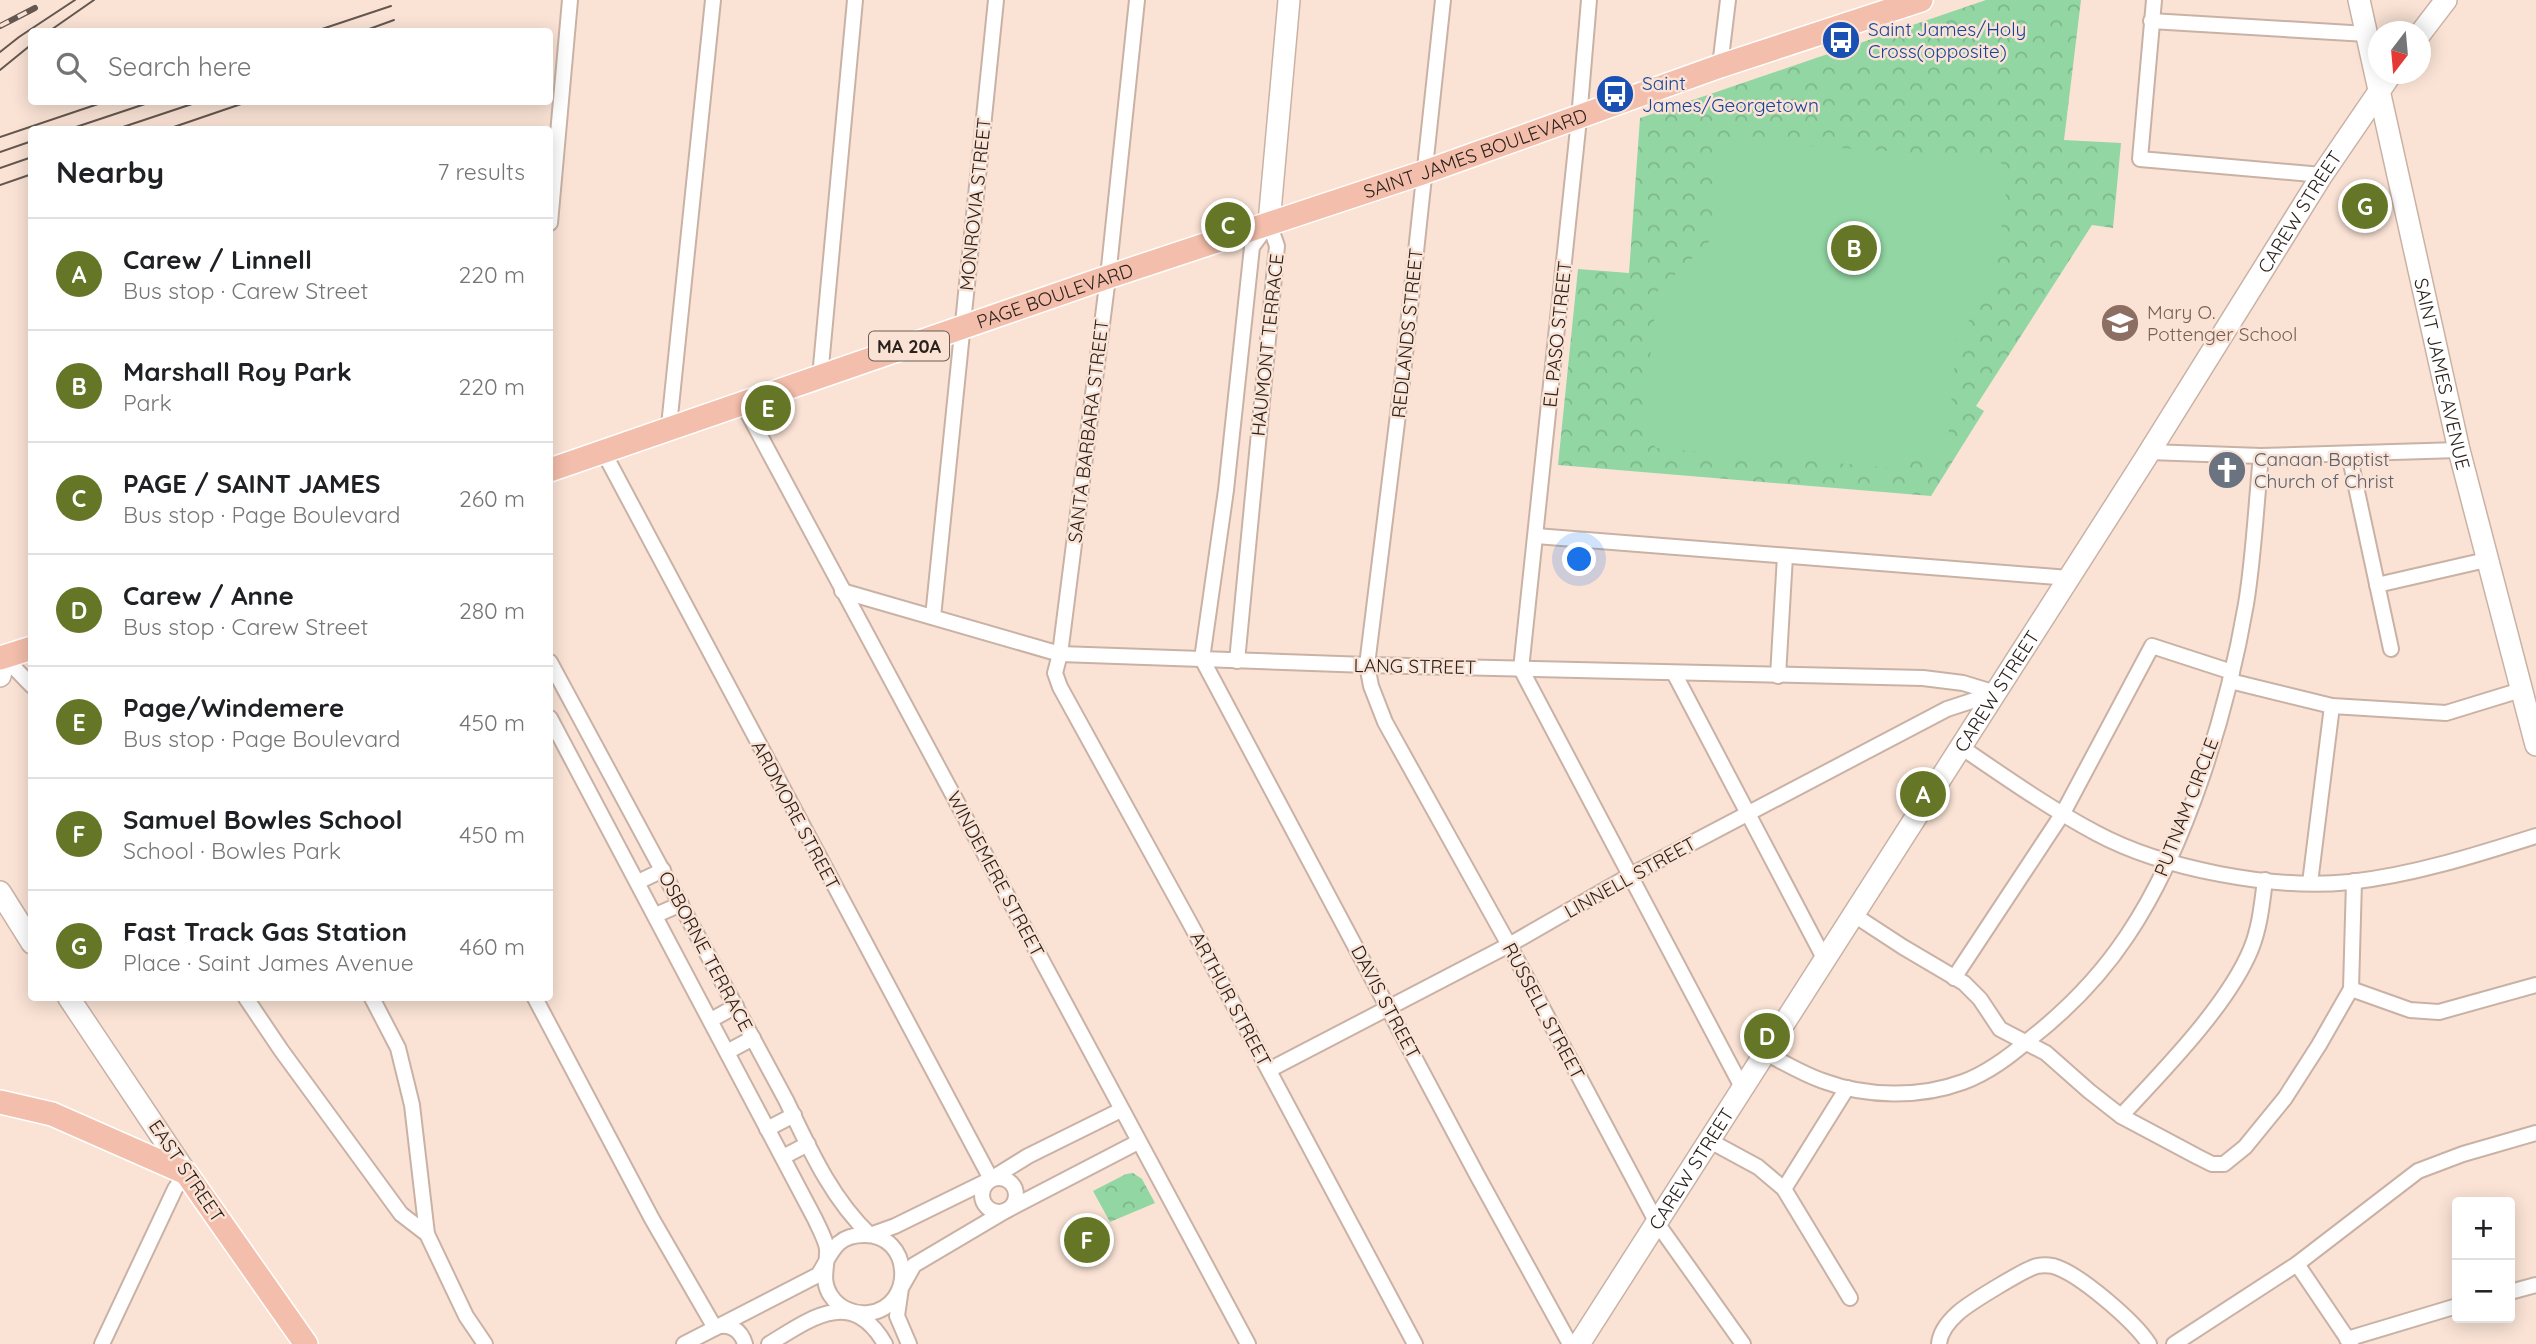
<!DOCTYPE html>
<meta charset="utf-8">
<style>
body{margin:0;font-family:Quicksand,sans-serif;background:#f6f6f6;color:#202124}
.controls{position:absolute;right:21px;bottom:21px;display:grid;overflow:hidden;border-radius:7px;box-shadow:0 4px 18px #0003}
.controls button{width:63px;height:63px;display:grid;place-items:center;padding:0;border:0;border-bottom:2px solid #e0e0e0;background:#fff;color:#202124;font:35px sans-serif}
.compass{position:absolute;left:2368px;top:21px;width:63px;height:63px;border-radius:50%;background:#fff;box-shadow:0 4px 18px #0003;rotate:196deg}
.you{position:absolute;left:1580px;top:560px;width:24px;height:24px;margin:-18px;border:5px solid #fff;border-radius:50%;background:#1a73e8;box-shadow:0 0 0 10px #1a73e833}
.badge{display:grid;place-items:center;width:46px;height:46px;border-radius:50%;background:#657726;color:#fff;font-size:23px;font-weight:700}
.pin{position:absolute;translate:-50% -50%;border:4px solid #fff;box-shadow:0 2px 7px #0006}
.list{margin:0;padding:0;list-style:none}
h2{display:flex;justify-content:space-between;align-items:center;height:91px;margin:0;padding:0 28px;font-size:30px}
h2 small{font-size:23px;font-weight:400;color:#757577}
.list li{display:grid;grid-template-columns:46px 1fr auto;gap:21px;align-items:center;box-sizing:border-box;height:112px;padding:0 28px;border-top:2px solid #e0e0e0}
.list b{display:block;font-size:26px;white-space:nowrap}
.list p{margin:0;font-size:23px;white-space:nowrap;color:#757577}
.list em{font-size:23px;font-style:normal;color:#757577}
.icon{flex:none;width:38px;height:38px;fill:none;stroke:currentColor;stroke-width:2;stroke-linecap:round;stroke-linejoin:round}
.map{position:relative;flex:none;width:2536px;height:1344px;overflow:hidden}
.search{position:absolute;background:#fff;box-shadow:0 4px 18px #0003;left:28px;top:28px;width:525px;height:77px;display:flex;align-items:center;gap:18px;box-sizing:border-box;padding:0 24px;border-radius:7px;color:#757577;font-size:26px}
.panel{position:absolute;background:#fff;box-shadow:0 4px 18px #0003;left:28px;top:126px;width:525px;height:875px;border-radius:7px}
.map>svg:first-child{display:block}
.park{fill:url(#park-crowns)}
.garden{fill:#92d6a3}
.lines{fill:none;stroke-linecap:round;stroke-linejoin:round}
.street-casing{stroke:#c9b2a5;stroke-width:18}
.secondary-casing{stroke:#c9b2a5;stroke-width:24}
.primary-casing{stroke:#fff;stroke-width:26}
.street{stroke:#fff;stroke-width:14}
.secondary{stroke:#fff;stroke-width:21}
.primary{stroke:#f3beab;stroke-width:23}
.tram{stroke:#645750;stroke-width:2}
.rail-casing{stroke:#645750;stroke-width:6}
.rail{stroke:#fae3d5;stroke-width:3.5;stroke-dasharray:10;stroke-linecap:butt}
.labels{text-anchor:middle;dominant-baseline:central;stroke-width:5;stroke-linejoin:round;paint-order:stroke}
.shield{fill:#fae3d5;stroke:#695c54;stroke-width:2}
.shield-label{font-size:18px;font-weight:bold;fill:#2b221d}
.transit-label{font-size:19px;fill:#164399;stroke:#fae3d5;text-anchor:start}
.street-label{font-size:19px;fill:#2b221d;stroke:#fae3d5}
.education-label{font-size:19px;fill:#785e54;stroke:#fae3d5;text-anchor:start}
.worship-label{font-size:19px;fill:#5b616d;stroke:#fae3d5;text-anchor:start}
</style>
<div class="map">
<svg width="2536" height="1344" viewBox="0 0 2536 1344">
<defs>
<pattern id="park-crowns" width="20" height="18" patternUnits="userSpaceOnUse" patternTransform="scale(1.75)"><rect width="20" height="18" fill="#92d6a3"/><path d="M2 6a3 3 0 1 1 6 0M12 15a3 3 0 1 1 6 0" fill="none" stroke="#7eb78c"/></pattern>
</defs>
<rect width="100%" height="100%" fill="#fae3d5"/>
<g class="park">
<polygon points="1986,0 2081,0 2064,140 2121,143 2113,228 2092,225 1976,406 1984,411 1931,496 1558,465 1578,269 1629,273 1640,118"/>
<polygon points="1133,1173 1142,1179 1155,1203 1110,1222 1093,1191 1126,1174"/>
</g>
<polygon class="garden" points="1730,141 1996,158 2009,171 1994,282 1957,339 1947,451 1939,456 1929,455 1895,468 1656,448 1642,432 1657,292 1712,239 1719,149"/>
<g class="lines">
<g class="street-casing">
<g id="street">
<polyline points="1137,0 1108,277 1060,654 1055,673 1060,687 1191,925 1415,1344"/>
<polyline points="1443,0 1402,382 1367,665 1371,686 1385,722 1509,945 1657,1223 1743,1344"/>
<polyline points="1589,0 1579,119 1521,669 1743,1089"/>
<polyline points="2154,0 2140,159 2322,175"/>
<polyline points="2151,21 2367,34"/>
<polyline points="1720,66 1728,0"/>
<polyline points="550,223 570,0"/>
<polyline points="1268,225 1252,247 1226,490 1202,659 1477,1175 1570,1344"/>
<polyline points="820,377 855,0"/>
<polyline points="743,404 1248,1344"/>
<polyline points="669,426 713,0"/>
<polyline points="603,451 991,1179"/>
<polyline points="2149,452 2261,456 2459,450"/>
<polyline points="2349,454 2391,649"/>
<polyline points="1536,536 2069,578"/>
<polyline points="2377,585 2486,560"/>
<polyline points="842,591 1060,654 1367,665 1923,678 1963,683 1996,693"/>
<polyline points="933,617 996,0"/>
<polyline points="4,657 32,686"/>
<polyline points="1237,661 1277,246 1269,223"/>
<path d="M550 662 786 1100C809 1148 831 1198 870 1235L895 1226 991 1179 1028 1156 1121 1110"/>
<polyline points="1674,673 1825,960"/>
<polyline points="1778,676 1785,556"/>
<polyline points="2230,681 2332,706 2446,713 2521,690"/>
<path d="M550 718 815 1219C819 1228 826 1240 827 1249 828 1266 820 1280 831 1296 839 1308 854 1315 869 1313 916 1306 912 1234 864 1235 855 1235 846 1237 839 1243 829 1252 826 1264 818 1275L684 1344"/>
<path d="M1961 747C2005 777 2049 808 2096 833 2163 869 2274 890 2350 882 2413 875 2476 855 2536 836"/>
<polyline points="638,882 663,870"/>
<polyline points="2310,883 2332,706"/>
<polyline points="656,915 681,904"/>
<polyline points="1854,915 1903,947 1964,983 1980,999 2000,1029 2046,1053 2089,1091 2121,1116 2198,1157 2212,1164 2224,1164 2245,1147 2285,1098 2319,1045 2351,989 2354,881"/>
<polyline points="1954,978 2063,813 2152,646 2232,672"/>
<polyline points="2351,989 2410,1010 2439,1012 2536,985"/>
<polyline points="246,998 281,1050 401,1214 427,1234 466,1316 485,1344"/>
<polyline points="372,998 398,1048 412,1105 427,1234"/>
<polyline points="535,998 652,1219 715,1328"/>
<polyline points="711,1020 736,1006"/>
<polyline points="727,1052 753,1038"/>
<path d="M1766 1053C1784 1063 1803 1074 1823 1081 1866 1097 1920 1098 1963 1082 1988 1073 2010 1056 2030 1039 2067 1010 2101 975 2127 936 2187 847 2228 709 2246 604 2254 555 2256 505 2261 456"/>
<polyline points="1269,1070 1509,945 1629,876 1947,709 1996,693"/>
<path d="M2121 1116C2163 1071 2228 1005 2251 949 2260 927 2262 903 2265 880"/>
<polyline points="767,1129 794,1115"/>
<polyline points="1710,1141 1758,1167 1784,1189 1850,1298"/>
<polyline points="783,1157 808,1144"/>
<circle cx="999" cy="1195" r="17"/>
<polyline points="1784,1189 1847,1088"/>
<polyline points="2297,1264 2351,1344"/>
<polyline points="2510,1292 2536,1285"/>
<path d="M716 1327C730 1323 741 1330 745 1344"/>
<polyline points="2347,1339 2457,1306"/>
<polyline points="102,1344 175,1189 186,1173"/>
<path d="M769 1344C811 1318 852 1287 885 1344"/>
<polyline points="909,1344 897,1316 901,1288 914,1265 1007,1210 1138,1142"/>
<path d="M1939 1344C1940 1332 1949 1321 1958 1313 1969 1303 2025 1269 2037 1266 2042 1265 2048 1265 2053 1266 2079 1273 2135 1322 2149 1344"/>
<polyline points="2174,1344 2297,1264 2418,1171 2463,1154 2536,1133"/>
</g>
</g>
<g class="secondary-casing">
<g id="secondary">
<path id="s1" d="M2359 0 2459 450 2536 745"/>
<polyline points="2420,34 2446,0"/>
<polyline points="1269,223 1289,0"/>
<polyline points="0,676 4,657"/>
<polyline points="0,892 32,943"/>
<polyline points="69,998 186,1173"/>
<path id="s2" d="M1579 1344 2145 459 2322 175 2391 74"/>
</g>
</g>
<g class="primary-casing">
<g id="primary">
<path id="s3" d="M550 470 1108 277 1425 172 1720 66 1921 0"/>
<polyline points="0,658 32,648"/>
<polyline points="0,1102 52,1114 186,1173 306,1344"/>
</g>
</g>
<use href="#street" class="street"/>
<use href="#secondary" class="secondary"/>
<use href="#primary" class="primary"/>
<g class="tram">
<polyline points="48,32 94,0"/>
<polyline points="313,32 391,6"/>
<polyline points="361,32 394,20"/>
<polyline points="0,52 19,37 75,0"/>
<polyline points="0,70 32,44"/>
<polyline points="67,130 151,102"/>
<polyline points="114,130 198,102"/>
<polyline points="165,130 247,102"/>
<polyline points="0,137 104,102"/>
<polyline points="0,152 32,141"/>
<polyline points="0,168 32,157"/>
<polyline points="0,185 32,174"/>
</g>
<g class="rail-casing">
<polyline id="rail" points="0,26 35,8"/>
</g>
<use href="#rail" class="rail"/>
</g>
<defs>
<g id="bus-disc" transform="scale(2.0125)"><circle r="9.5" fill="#1a4fb4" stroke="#fae3d5"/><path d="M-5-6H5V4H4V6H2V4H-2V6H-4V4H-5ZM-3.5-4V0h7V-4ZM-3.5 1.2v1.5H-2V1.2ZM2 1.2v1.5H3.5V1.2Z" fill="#fff"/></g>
<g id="school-disc" transform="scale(2.0125)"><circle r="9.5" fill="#8d6e63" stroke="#fae3d5"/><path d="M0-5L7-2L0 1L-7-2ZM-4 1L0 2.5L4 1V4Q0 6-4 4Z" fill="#fff"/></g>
<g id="church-disc" transform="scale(2.0125)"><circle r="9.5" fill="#6b7280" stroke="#fae3d5"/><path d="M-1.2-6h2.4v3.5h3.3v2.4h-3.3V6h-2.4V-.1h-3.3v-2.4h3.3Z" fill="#fff"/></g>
</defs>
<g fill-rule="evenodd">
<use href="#bus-disc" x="1841" y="40"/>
<use href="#bus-disc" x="1615" y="94"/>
<use href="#school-disc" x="2120" y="323"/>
<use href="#church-disc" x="2227" y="470"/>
</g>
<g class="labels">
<rect class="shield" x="869" y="331.5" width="80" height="29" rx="5"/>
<g class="shield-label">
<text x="909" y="346">MA 20A</text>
</g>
<g class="transit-label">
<text x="1868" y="29">Saint James/Holy<tspan x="1868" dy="22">Cross(opposite)</tspan></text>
<text x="1642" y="83">Saint<tspan x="1642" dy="22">James/Georgetown</tspan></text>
</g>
<g class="street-label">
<text stroke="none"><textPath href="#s3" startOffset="978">SAINT JAMES BOULEVARD</textPath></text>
<text transform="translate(975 204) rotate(-84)">MONROVIA STREET</text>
<text stroke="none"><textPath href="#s2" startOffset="1342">CAREW STREET</textPath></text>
<text stroke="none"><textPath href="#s3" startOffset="534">PAGE BOULEVARD</textPath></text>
<text transform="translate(1407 333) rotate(-84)">REDLANDS STREET</text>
<text transform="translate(1557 334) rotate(-84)">EL PASO STREET</text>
<text transform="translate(1267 345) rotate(-84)">HAUMONT TERRACE</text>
<text stroke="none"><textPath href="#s1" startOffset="383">SAINT JAMES AVENUE</textPath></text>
<text transform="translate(1088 431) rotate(-83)">SANTA BARBARA STREET</text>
<text transform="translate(1415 666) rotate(1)">LANG STREET</text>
<text stroke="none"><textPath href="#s2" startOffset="775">CAREW STREET</textPath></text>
<text transform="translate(2186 807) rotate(-69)">PUTNAM CIRCLE</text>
<text transform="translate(796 815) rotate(62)">ARDMORE STREET</text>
<text transform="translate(996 874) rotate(62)">WINDEMERE STREET</text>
<text transform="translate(1630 877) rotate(-29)">LINNELL STREET</text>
<text transform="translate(706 951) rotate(62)">OSBORNE TERRACE</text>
<text transform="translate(1231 999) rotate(62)">ARTHUR STREET</text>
<text transform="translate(1386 1002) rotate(62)">DAVIS STREET</text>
<text transform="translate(1544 1011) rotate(62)">RUSSELL STREET</text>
<text stroke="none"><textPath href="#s2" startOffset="208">CAREW STREET</textPath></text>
<text transform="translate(187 1171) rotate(56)">EAST STREET</text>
</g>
<g class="education-label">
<text x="2147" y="312">Mary O.<tspan x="2147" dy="22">Pottenger School</tspan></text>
</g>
<g class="worship-label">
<text x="2254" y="459">Canaan Baptist<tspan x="2254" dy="22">Church of Christ</tspan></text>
</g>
</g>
</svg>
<div class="controls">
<button>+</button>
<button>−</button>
</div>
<svg class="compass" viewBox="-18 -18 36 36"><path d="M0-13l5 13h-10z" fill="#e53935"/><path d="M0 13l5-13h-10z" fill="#757577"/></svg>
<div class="you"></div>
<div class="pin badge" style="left:1923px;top:794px">A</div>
<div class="pin badge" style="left:1854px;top:248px">B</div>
<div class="pin badge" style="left:1228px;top:225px">C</div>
<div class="pin badge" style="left:1767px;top:1036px">D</div>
<div class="pin badge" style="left:768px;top:408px">E</div>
<div class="pin badge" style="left:1087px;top:1240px">F</div>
<div class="pin badge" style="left:2365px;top:206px">G</div>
<div class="search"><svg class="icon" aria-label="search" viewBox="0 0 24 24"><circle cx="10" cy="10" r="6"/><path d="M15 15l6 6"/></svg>Search here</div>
<section class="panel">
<h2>Nearby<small>7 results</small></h2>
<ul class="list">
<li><span class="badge">A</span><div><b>Carew / Linnell</b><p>Bus stop · Carew Street</p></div><em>220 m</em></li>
<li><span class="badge">B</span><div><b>Marshall Roy Park</b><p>Park</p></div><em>220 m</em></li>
<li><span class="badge">C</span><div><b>PAGE / SAINT JAMES</b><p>Bus stop · Page Boulevard</p></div><em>260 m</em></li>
<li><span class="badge">D</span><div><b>Carew / Anne</b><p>Bus stop · Carew Street</p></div><em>280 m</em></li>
<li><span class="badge">E</span><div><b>Page/Windemere</b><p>Bus stop · Page Boulevard</p></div><em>450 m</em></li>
<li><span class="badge">F</span><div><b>Samuel Bowles School</b><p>School · Bowles Park</p></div><em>450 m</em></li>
<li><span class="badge">G</span><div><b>Fast Track Gas Station</b><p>Place · Saint James Avenue</p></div><em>460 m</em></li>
</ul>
</section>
</div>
